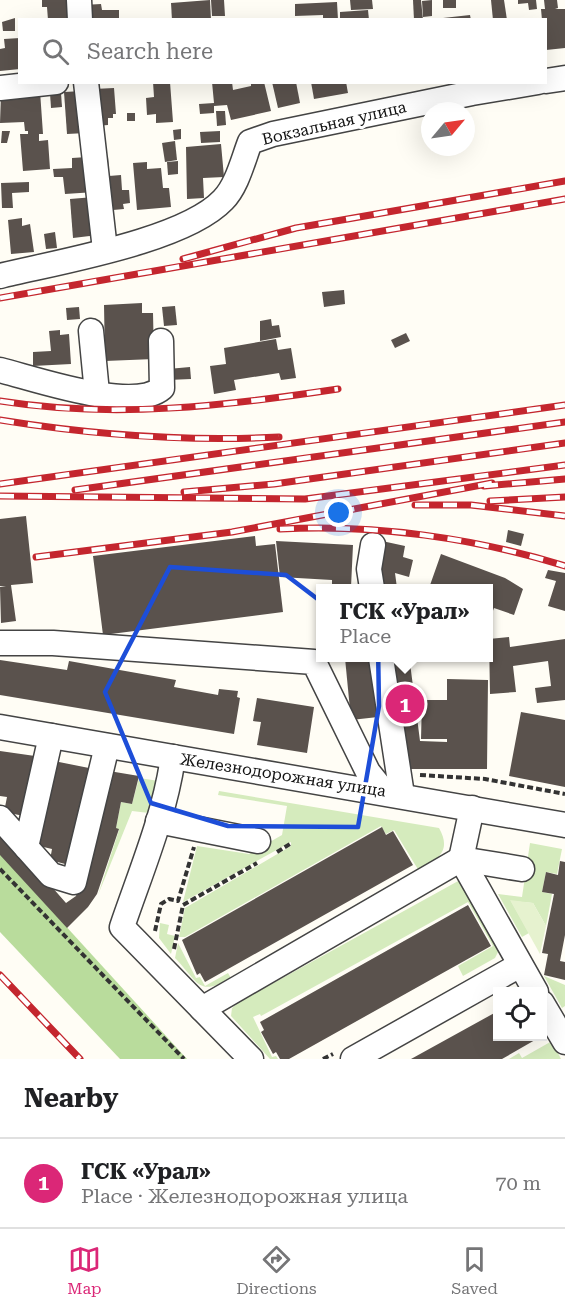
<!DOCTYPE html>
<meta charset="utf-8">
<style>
body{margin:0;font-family:"Roboto Serif",serif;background:#f2f2f2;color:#202124}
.controls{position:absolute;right:18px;bottom:18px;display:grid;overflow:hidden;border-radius:0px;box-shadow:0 6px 24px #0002}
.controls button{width:54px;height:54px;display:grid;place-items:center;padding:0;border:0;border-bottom:2px solid #e0e0e0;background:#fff;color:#202124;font:30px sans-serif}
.compass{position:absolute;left:421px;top:102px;width:54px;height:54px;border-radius:50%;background:#fff;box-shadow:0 6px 24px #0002;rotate:61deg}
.you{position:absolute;left:339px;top:513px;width:21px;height:21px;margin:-15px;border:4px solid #fff;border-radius:50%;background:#1a73e8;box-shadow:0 0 0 9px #1a73e833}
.badge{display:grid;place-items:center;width:39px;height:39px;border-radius:50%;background:#db2777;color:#fff;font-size:20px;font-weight:700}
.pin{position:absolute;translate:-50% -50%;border:3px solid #fff;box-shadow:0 2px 6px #0006}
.popup{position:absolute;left:316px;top:584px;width:177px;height:78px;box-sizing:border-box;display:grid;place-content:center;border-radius:0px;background:#fff;filter:drop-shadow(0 2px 4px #0005);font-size:20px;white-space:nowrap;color:#757577}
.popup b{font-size:22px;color:#202124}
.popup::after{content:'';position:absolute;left:50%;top:100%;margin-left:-12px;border:12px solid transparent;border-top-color:#fff}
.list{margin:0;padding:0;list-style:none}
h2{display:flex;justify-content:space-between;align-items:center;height:78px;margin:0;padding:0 24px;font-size:26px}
h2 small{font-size:20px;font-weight:400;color:#757577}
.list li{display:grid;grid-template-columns:39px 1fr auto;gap:18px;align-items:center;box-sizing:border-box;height:90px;padding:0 24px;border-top:2px solid #e0e0e0}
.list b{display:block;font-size:22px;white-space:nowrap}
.list p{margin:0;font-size:20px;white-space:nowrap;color:#757577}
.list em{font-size:20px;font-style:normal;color:#757577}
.icon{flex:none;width:33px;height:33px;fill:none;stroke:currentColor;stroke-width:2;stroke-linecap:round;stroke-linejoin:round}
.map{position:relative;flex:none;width:565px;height:1059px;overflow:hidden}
.search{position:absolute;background:#fff;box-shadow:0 6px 24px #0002;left:18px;right:18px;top:18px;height:66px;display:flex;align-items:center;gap:15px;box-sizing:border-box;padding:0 21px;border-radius:0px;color:#757577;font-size:22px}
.sheet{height:168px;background:#fff}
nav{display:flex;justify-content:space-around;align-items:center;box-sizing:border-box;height:84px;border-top:2px solid #e0e0e0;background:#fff;font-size:16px;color:#757577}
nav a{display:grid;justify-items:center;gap:3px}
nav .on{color:#db2777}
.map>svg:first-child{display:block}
.green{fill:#d5ebbd}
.forest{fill:#b9dc9c}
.pitch{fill:#e6f2cf}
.building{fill:#5a524d}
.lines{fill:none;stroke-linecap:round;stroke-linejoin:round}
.minor-casing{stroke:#444;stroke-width:27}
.path{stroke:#333;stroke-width:4;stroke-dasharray:6 3;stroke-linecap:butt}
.minor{stroke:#fff;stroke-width:24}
.rail-casing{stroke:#c4262e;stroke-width:7}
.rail{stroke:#fff;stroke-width:4.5;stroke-dasharray:14;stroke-linecap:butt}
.marked{fill:none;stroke:#1d4ed8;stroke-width:4.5;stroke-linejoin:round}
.labels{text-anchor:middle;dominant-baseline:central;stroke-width:6;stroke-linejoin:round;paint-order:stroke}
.street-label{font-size:16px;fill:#111;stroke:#fff}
</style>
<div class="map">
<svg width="565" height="1059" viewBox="0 0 565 1059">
<rect width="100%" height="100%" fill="#fffdf5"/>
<g class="green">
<polygon points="139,778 159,781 149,813 132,811 98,895 119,830 116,828 121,802 132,804"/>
<path d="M219 791 439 828C452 851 438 859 419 871L394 830 386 834 381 826 185 937H179L185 908 291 846V842L183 902 197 846 249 854 282 835 287 806 218 795Z"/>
<polygon points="530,843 562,849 557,874 546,872 542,892 552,894 546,926 533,903 511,901 529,933 522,937 498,894 522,897"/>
<polygon points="460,880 499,950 495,958 463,976 458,966 493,946 468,902 261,1016 260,1014 253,1017 272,1057 276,1056 278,1059 270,1059 231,1016 232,1008 239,1002"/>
<polygon points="160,923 169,925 167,934 175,936 171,954 159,938"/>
<path d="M178 943 196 978 200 977 205 986 228 973 231 978C198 997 199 983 175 958Z"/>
<polygon points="544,976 565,985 565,1006 562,1008"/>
<polygon points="552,1041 561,1059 509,1059 519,1053 522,1058"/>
</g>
<polygon class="forest" points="0,854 187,1059 120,1059 0,932"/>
<polygon class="pitch" points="510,900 533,903 546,926 540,954"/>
<g class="building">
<polygon points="42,0 75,0 76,17 48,20 47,7 42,7"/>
<polygon points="210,0 211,20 172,20 171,3"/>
<polygon points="211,0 224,0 225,16 212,16"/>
<polygon points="350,0 372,0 373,9 351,10"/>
<polygon points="413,0 421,0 423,20 414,20"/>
<polygon points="432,0 432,16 423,17 422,1"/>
<rect x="443" y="0" width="13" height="8"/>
<polygon points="491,0 504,0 507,20 493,20"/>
<polygon points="518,0 536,0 537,9 529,10 528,3 518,4"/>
<polygon points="544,0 557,0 558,8 555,9 565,9 565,48 546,50 546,20 542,20 541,9 545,9"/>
<polygon points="337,2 338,20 323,20 323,15 295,16 295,4"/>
<polygon points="101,4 102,10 119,10 119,20 84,20 83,5"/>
<polygon points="368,10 369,20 340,20 340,12"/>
<polygon points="470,15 471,20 443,20 443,18"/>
<polygon points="15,18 15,31 3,31 2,22"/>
<polygon points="20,38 20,69 0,71 0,49 5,48 4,39"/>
<polygon points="153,82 170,82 173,122 156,123 156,114 147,115 146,98 154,97"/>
<polygon points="212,82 232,82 233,90 251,86 251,82 264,82 271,111 231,120 227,105 214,106 214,113 200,114 199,104 214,103"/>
<polygon points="272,82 296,82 300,103 278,108"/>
<polygon points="311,82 346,82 348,93 314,99"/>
<polygon points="114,88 116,114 113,114 113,118 108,118 108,125 96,126 94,89"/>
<polygon points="40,91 43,134 39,134 39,141 48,140 50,169 23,171 20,134 28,134 28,131 25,131 24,122 0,123 1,93"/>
<polygon points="83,91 86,133 67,134 64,92"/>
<polygon points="50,93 61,93 62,107 51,108"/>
<polygon points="216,111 225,111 226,125 217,126"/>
<rect x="127" y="113" width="8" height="8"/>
<polygon points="181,129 181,139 174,140 173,130"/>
<polygon points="2,131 10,131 7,143 1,143"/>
<polygon points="220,131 220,142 201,143 200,132"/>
<polygon points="175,141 177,160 165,162 162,143"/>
<polygon points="221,144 224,177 203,178 204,198 187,199 186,147"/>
<polygon points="87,157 95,192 65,194 63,177 54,177 53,169 72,168 72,158"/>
<polygon points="108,157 109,176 121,175 122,190 129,190 130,203 123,204 124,209 102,211 98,158"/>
<polygon points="178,161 178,174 168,175 167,162"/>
<polygon points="147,162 147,169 161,168 163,188 169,188 171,207 137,210 133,163"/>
<polygon points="29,182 29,192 12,193 13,208 2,208 1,183"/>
<polygon points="94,197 98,235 73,238 70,199"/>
<polygon points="22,218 22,226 30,224 34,252 11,254 8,220"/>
<polygon points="55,232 57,248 46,249 44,234"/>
<polygon points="344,290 345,304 324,307 322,292"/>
<polygon points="142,303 142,313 153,313 154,359 105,361 104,305"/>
<polygon points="175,306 177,325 164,326 162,307"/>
<polygon points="79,307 80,319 67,320 66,308"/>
<polygon points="271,319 272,326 279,325 281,337 260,341 260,321"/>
<polygon points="60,330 60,335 69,334 71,364 33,366 33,352 51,351 49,331"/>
<polygon points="406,333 410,341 395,348 391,340"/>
<polygon points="276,339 278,350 291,348 296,378 281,380 279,373 234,380 236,390 214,394 210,366 226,364 224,348"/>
<polygon points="190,367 191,379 168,380 168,369"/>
<polygon points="26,516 33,583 11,585 16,621 1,623 0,587 6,586 0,586 0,519"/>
<polygon points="508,530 524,534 521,546 506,542"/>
<polygon points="255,536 256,546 275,544 283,612 103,635 93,556"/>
<polygon points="276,541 353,545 351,587 362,585 362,588 332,588 332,580 280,577"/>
<polygon points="382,541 405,546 403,557 413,560 409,577 395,573 397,588 380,588"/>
<polygon points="441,554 505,578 523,589 514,615 494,608 491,616 489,615 489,588 429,588"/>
<polygon points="548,570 565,573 565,611 548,606 556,581 545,578"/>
<polygon points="509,637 510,647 565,639 565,700 537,703 535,688 551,686 548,661 513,666 516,692 490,694 489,639"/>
<polygon points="345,658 371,658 378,717 351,720"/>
<polygon points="387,658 401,658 402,664 410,663 420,741 447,742 447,739 421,739 422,700 447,700 447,679 488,680 487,769 404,769"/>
<polygon points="0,660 67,670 69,661 176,680 174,687 218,695 219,689 238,691 237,697 240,698 234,734 0,695"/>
<polygon points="257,698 314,707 307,753 257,745 261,722 253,721"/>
<polygon points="521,712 565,720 565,787 509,776"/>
<polygon points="0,751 35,756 24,816 4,812 7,797 0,796"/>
<polygon points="54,761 94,769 69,865 50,860 52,849 35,845"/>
<polygon points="109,771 139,776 132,804 121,802 116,828 119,829 97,894 88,907 67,928 0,855 0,828 66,903 76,896 99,824"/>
<polygon points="382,827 386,835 393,831 413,865 205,982 200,973 197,975 182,940"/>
<polygon points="560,861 565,862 565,935 560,961 565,962 565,980 544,975 548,954 542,953 554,894 542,892 546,872 558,875"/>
<polygon points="468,905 491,946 289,1059 280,1059 276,1052 273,1054 261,1032 264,1030 260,1022"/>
<polygon points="498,1011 498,1036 542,1036 502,1059 411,1059"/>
</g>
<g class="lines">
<g class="minor-casing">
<g id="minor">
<polyline points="79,0 80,20"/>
<polyline points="546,81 565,78"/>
<polyline points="86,82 105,250"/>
<polyline points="0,88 56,82"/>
<path d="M0 276C57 262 184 241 223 200 237 186 243 160 250 142L273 134 472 93 538 82"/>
<polyline points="91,331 97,393"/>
<path d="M0 370C36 379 133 413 162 388L161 341"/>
<polyline points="372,588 369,569 373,545"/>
<polyline points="0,643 53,643 314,662 368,772 384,792"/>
<polyline points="381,658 402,795"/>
<polyline points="0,727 565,825"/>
<path d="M173 757C165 815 141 871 122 927L251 1059"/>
<polyline points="472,808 461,859 536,992"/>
<polyline points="0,818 26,847 51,736"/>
<polyline points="158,821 258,841"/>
<polyline points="26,847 51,875 74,882 107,746"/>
<polyline points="542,1003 565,1042"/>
<polyline points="202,1009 461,859 522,869"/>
<polyline points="353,1059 520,965"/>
</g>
</g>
<g class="path">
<polyline points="420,775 485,779 565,794"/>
<polyline points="277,852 290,844"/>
<polyline points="0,869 184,1059"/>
<polyline points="155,931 161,904 169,899 178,901 194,847"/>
<polyline points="174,949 183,905 257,863"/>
<polyline points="323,1059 333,1054"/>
</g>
<use href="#minor" class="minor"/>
<g class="rail-casing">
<g id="rail">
<polyline points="183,259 296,228 565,181"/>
<polyline points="0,298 565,199"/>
<path d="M0 401C114 419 225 406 338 389"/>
<path d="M0 420C94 435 184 442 279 437"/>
<polyline points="0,484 565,405"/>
<polyline points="484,486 565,479"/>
<polyline points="75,490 565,422"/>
<polyline points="184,492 274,484 565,443"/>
<polyline points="0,496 305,499 565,465"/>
<polyline points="490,501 565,497"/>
<polyline points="415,505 471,505 565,516"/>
<path d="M280 529C375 524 475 538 565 566"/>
<polyline points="36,557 232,532 492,483"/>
<polyline points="0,975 80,1059"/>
</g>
</g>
<use href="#rail" class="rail"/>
</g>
<path class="marked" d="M170 567 286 575 378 645 379 706 358 827 228 826 151 803 105 692Z"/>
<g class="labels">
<g class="street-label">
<text transform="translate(334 123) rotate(-13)">Вокзальная улица</text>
<text transform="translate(283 775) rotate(9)">Железнодорожная улица</text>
</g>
</g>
</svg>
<div class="controls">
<button><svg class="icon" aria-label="locate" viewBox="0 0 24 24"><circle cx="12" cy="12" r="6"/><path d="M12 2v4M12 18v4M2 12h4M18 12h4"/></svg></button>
</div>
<svg class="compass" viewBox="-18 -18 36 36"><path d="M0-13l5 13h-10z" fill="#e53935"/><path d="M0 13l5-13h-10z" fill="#757577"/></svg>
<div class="you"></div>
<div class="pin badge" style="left:405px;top:704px">1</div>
<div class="popup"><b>ГСК «Урал»</b>Place</div>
<div class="search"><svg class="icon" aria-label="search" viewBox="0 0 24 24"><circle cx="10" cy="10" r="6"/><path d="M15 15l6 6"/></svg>Search here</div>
</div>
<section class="sheet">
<h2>Nearby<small></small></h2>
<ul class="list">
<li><span class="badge">1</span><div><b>ГСК «Урал»</b><p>Place · Железнодорожная улица</p></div><em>70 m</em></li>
</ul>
</section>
<nav>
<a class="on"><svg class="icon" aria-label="map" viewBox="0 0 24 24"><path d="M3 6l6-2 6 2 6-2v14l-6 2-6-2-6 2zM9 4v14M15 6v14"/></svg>Map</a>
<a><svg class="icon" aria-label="directions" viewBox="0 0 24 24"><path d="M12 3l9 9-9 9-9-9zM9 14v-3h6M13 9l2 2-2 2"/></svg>Directions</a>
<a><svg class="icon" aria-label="saved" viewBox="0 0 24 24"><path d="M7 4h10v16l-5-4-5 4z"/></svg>Saved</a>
</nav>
